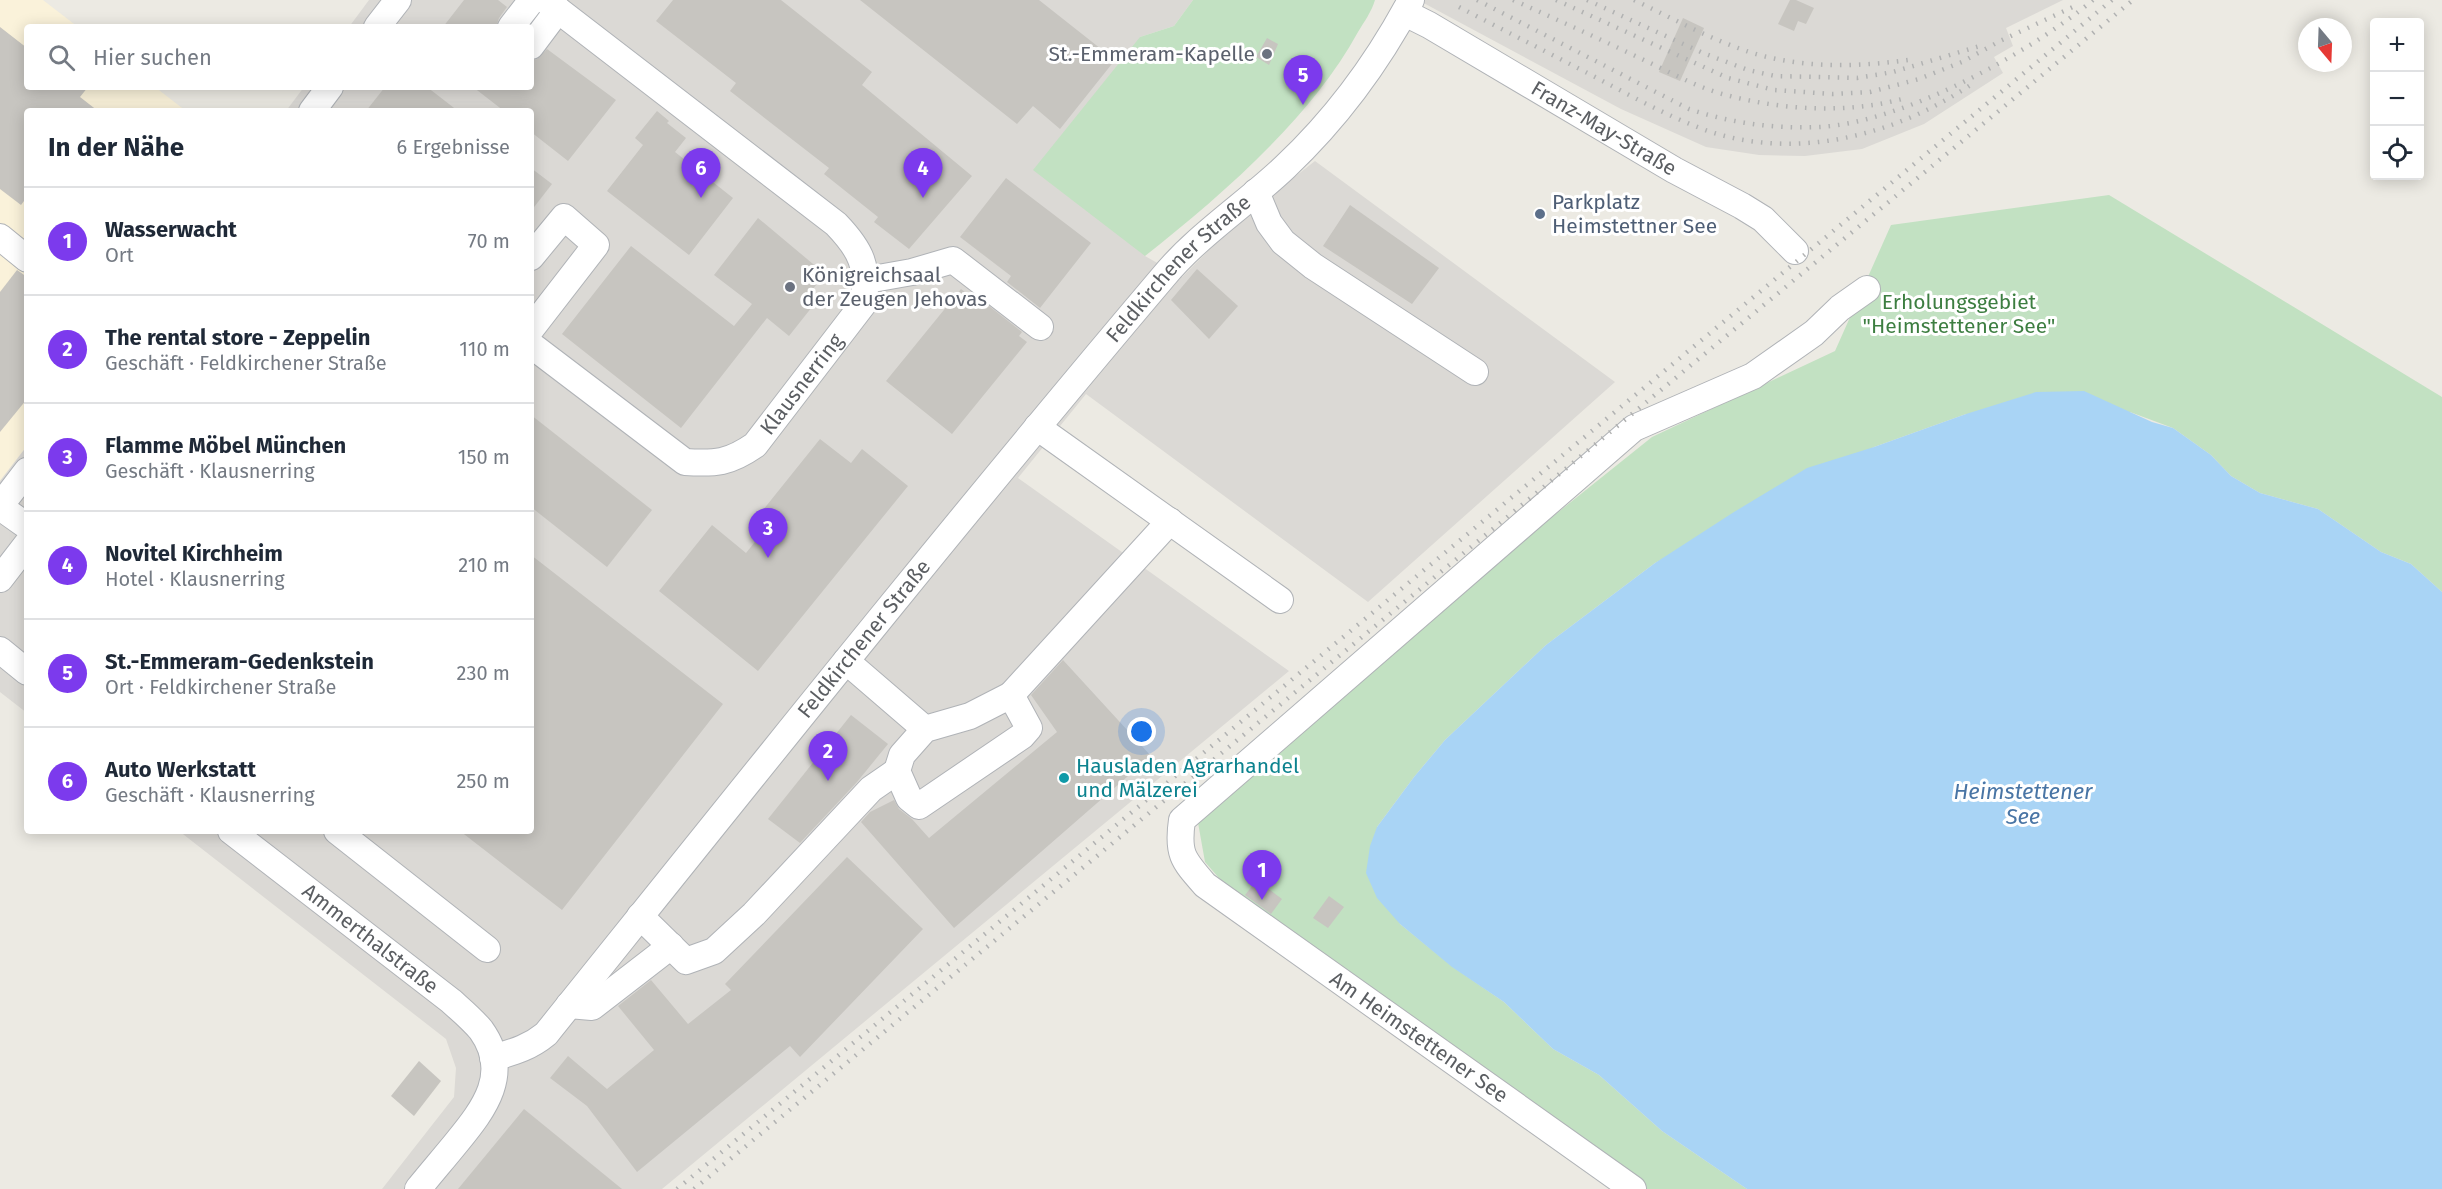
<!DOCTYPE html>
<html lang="de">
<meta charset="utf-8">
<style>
body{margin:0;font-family:"Fira Sans",sans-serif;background:#f2f2f3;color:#1f2937}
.controls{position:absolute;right:18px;top:18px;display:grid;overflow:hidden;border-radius:6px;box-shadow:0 3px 15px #0003}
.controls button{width:54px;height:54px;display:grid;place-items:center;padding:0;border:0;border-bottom:2px solid #e0e1e3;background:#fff;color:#1f2937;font:30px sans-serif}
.compass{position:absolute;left:2298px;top:18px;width:54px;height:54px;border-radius:50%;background:#fff;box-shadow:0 3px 15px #0003;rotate:161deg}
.you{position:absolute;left:1142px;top:732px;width:21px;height:21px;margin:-15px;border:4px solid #fff;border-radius:50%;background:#1a73e8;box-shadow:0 0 0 9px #1a73e833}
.badge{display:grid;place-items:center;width:39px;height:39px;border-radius:50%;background:#7c3aed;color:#fff;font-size:20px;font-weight:700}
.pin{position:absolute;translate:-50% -50px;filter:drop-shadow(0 2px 3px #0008)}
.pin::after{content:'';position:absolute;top:32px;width:21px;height:18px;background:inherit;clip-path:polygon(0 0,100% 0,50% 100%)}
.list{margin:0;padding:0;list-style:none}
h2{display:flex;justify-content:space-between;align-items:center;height:78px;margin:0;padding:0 24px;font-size:26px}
h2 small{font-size:20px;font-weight:400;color:#747a83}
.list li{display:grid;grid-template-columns:39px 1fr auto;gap:18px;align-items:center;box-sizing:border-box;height:108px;padding:0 24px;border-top:2px solid #e0e1e3}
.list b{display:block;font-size:22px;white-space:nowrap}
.list p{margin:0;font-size:20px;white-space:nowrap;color:#747a83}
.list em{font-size:20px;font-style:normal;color:#747a83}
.icon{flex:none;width:33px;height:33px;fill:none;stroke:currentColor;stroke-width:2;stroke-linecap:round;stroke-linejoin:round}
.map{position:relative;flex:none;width:2442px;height:1189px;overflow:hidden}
.search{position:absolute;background:#fff;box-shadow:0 3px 15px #0003;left:24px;top:24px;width:510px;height:66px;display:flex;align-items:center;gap:15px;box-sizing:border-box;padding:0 21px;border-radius:6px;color:#747a83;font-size:22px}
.panel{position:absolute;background:#fff;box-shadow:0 3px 15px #0003;left:24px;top:108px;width:510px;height:726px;border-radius:6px}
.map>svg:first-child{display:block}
.commercial{fill:#faf2da}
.industrial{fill:#dbd9d5}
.green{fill:#c2e1c2}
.water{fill:#a9d4f5}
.building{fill:#c7c5c0}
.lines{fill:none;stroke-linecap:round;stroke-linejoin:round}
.minor-casing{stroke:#b0b3b7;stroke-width:28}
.minor{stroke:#fff;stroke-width:26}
.rail{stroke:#b1b2b2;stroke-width:4.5;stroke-dasharray:1.5 8;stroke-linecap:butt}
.worship-dot{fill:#6b7280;stroke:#fff;stroke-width:2}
.service-dot{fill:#5c6f8a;stroke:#fff;stroke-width:2}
.culture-dot{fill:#0f9aa8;stroke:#fff;stroke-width:2}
.labels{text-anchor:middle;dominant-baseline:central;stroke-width:6;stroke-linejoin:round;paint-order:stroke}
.worship-label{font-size:21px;fill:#5b616d;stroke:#fff;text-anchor:end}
.street-label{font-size:21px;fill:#5b5e62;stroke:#fff}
.service-label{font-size:21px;fill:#4e5e75;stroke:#fff;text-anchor:start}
.park-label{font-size:21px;fill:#3d7e41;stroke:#fff}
.culture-label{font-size:21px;fill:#0d838f;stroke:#fff;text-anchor:start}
.water-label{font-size:22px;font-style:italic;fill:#4975a5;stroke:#fff}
</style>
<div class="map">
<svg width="2442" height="1189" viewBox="0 0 2442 1189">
<rect width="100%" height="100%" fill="#eceae3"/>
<polygon class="commercial" points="0,0 43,0 78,27 27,27 27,87 155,87 186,111 27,111 27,446 0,481"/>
<g class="industrial">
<polygon points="369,0 1193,0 1174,26 1140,37 1145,256 1182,277 1237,222 1315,161 1615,382 1368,602 1086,394 1018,478 1289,671 662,1189 382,1189 454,1097 456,1068 446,1039 179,831 531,831 531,111 286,111 304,87 531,87 531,27 349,27"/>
<polygon points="1418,0 2063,0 2006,28 2013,46 1994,57 2003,73 1924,124 1862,149 1805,156 1759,155 1706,147 1621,109"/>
<polygon points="27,446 27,713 0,692 0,481"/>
</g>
<g class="green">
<path d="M1193 0H1375C1372 11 1364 22 1358 32 1312 117 1220 197 1145 256L1033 170 1140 37 1174 26Z"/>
<polygon points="2109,195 2442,397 2442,592 2411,564 2381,552 2318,509 2260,493 2231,476 2211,455 2173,428 2130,412 1966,414 1874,447 1655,563 1546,645 1445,740 1414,777 1377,827 1400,924 1453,967 1504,1002 1553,1049 1599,1075 1662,1131 1747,1189 1642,1189 1239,901 1205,862 1197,817 1315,707 1652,437 1835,351 1891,225"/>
</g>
<polygon class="water" points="2084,391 2152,422 2173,428 2211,455 2231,476 2260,493 2318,509 2381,552 2411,564 2442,592 2442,1189 1747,1189 1662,1131 1599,1075 1553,1049 1504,1002 1452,967 1400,924 1377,898 1366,873 1370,846 1377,827 1414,777 1445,740 1546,645 1655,563 1734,512 1807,468 1874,447 1966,414 2036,392"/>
<g class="building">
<polygon points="464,0 498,0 507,7 499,18 496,27 443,27"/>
<polygon points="673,0 781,0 872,72 862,85 972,176 909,249 874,222 878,217 824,174 829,168 730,91 736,83 656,21"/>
<polygon points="860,0 1039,0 1115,60 1060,129 1033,106 1017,124"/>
<polygon points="1790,0 1796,0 1814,8 1806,24 1798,21 1794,31 1778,24"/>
<polygon points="1683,18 1704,28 1680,81 1659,72"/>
<polygon points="0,27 27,48 27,87 88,87 80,97 98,111 27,111 27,197 21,205 0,189"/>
<polygon points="1267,38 1278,44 1269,65 1256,57"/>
<polygon points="547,49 616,100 568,161 531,132 531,111 504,111 473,87 531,87 531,61 537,59"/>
<polygon points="385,87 427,87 458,111 366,111"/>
<polygon points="657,111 669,121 667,123 686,138 675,152 733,198 689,255 607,191 643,145 635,138"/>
<polygon points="531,168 552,184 531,211"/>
<polygon points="1006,178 1091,243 1040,308 1007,282 1011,276 960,237"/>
<polygon points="1350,205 1439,268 1412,304 1323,246"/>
<polygon points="758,218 825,274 804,300 812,307 789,336 767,318 681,428 562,334 631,246 734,326 752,304 714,275"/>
<polygon points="1197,269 1238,306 1209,339 1171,300"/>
<polygon points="17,270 27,277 27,399 0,432 0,292"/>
<polygon points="961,289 986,309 989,306 1022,332 1019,336 1027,342 952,434 886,381"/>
<polygon points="531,415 652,510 607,567 531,507"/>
<polygon points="820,439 851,463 862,449 908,486 758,671 659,591 712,525 746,553 770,523 759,515"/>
<polygon points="531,555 723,704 562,910 460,831 531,831"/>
<polygon points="1063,660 1151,756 954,928 861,822 870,812 894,800 899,809 912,819 929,838 1057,732 1031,695"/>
<polygon points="851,715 888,744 857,782 800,843 768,819"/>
<polygon points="847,857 923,929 800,1057 790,1046 637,1172 587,1106 550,1078 568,1056 607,1089 654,1050 618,1006 651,980 688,1024 731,990 725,984"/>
<polygon points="1257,880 1282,899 1271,914 1245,895"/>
<polygon points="1329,896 1344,907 1328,928 1313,918"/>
<polygon points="419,1061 441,1081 414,1116 391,1096"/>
<polygon points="524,1109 622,1189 458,1189"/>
</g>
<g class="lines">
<g class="minor-casing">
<g id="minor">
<path id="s1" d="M1405 13 1429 25 1674 170 1742 206 1763 219 1795 251"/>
<polyline points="377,27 398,0"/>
<polyline points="511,27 532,0"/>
<polyline points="531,46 558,10"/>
<polyline points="312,111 330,87"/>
<polyline points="1256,192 1269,223 1283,242 1313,266 1475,372"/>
<polyline points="0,237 27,259"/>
<polyline points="531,257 564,217 596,245 531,329"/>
<polyline points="867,280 912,272 953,260 1040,327"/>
<path id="s2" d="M531 345 685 462C716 464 729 463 755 445L864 303C868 266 862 251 836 224L545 0"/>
<polyline points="1037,427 1280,600"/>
<polyline points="0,506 27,471"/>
<polyline points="0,507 27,526"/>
<polyline points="0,579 27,544"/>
<polyline points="0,650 27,672"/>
<polyline points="846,661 925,729 970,716 1011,695 1029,728 1022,736 919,806 909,798 897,771 902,755 925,729"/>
<polyline points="1011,695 1170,521"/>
<path id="s3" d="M231 831 451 1001C461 1010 472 1019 481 1030 512 1073 484 1109 457 1142 444 1158 431 1173 418 1189"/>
<polyline points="337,831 487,949"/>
<polyline points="640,916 686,961 714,951 754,914 871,789 897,771"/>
<polyline points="569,1005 592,1007 671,946"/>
<path id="s4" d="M493 1058C513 1052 529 1048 546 1034 750 780 953 525 1164 276 1198 235 1246 204 1285 167 1336 119 1378 62 1411 0"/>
<path d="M1633 1189 1205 885C1183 860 1177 854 1182 820L1634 428 1753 376 1814 333 1840 308 1867 289"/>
</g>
</g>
<use href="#minor" class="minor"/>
<g class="rail">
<path d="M1477 0 1689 109C1731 123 1774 129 1819 127 1902 123 2030 53 2093 0"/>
<path d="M1513 0C1558 20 1602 40 1646 61 1672 73 1698 88 1726 95 1783 110 1845 114 1902 99"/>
<polyline points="1556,0 1728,78 1774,90 1833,94 1870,92 1919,79 1962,62 2000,41 2077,5"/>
<polyline points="1587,0 1703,53 1748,70 1775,76 1857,78 1893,72 1980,46"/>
<path d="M1634 0C1668 16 1702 35 1738 48 1793 69 1856 68 1914 59"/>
<path d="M1459 7C1505 31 1551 54 1597 78 1633 97 1669 117 1708 131 1797 161 1896 135 1972 84"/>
<polyline points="677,1189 2112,0"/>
<polyline points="694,1189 2133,0"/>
</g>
</g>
<g class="worship-dot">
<circle cx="1267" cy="54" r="6"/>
<circle cx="790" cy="287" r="6"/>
</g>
<circle class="service-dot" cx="1540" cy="214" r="6"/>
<circle class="culture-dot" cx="1064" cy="778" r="6"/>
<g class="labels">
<g class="worship-label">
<text x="1255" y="54">St.-Emmeram-Kapelle</text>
<text x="802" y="275" text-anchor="start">Königreichsaal<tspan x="802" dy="24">der Zeugen Jehovas</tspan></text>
</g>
<g class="street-label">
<text stroke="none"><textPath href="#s1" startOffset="230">Franz-May-Straße</textPath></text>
<text stroke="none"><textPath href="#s4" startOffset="1052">Feldkirchener Straße</textPath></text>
<text stroke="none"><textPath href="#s2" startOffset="344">Klausnerring</textPath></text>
<text stroke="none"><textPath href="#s4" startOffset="566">Feldkirchener Straße</textPath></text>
<text stroke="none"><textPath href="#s3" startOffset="176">Ammerthalstraße</textPath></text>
<text transform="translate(1419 1037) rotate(35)">Am Heimstettener See</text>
</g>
<g class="service-label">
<text x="1552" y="202">Parkplatz<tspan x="1552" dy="24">Heimstettner See</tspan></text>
</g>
<g class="park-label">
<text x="1959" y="302">Erholungsgebiet<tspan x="1959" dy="24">"Heimstettener See"</tspan></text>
</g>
<g class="culture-label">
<text x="1076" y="766">Hausladen Agrarhandel<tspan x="1076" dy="24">und Mälzerei</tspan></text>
</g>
<g class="water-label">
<text x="2023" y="791">Heimstettener<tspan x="2023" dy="25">See</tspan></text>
</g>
</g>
</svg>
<div class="controls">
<button>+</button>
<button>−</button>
<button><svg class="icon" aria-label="locate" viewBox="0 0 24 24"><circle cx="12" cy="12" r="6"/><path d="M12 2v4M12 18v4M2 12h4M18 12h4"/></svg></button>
</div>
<svg class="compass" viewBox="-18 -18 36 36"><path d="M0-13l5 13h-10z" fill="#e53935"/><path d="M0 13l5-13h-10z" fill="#747a83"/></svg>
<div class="you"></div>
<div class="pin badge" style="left:1262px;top:900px">1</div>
<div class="pin badge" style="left:828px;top:781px">2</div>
<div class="pin badge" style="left:768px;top:558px">3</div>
<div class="pin badge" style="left:923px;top:198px">4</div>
<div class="pin badge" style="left:1303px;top:105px">5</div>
<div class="pin badge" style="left:701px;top:198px">6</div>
<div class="search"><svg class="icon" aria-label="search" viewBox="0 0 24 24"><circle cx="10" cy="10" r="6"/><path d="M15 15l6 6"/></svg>Hier suchen</div>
<section class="panel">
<h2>In der Nähe<small>6 Ergebnisse</small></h2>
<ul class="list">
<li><span class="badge">1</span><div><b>Wasserwacht</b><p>Ort</p></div><em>70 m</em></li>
<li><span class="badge">2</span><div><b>The rental store - Zeppelin</b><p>Geschäft · Feldkirchener Straße</p></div><em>110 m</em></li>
<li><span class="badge">3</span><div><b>Flamme Möbel München</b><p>Geschäft · Klausnerring</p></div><em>150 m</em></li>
<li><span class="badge">4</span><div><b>Novitel Kirchheim</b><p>Hotel · Klausnerring</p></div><em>210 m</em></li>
<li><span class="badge">5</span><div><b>St.-Emmeram-Gedenkstein</b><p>Ort · Feldkirchener Straße</p></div><em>230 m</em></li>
<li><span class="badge">6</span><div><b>Auto Werkstatt</b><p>Geschäft · Klausnerring</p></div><em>250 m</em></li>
</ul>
</section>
</div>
